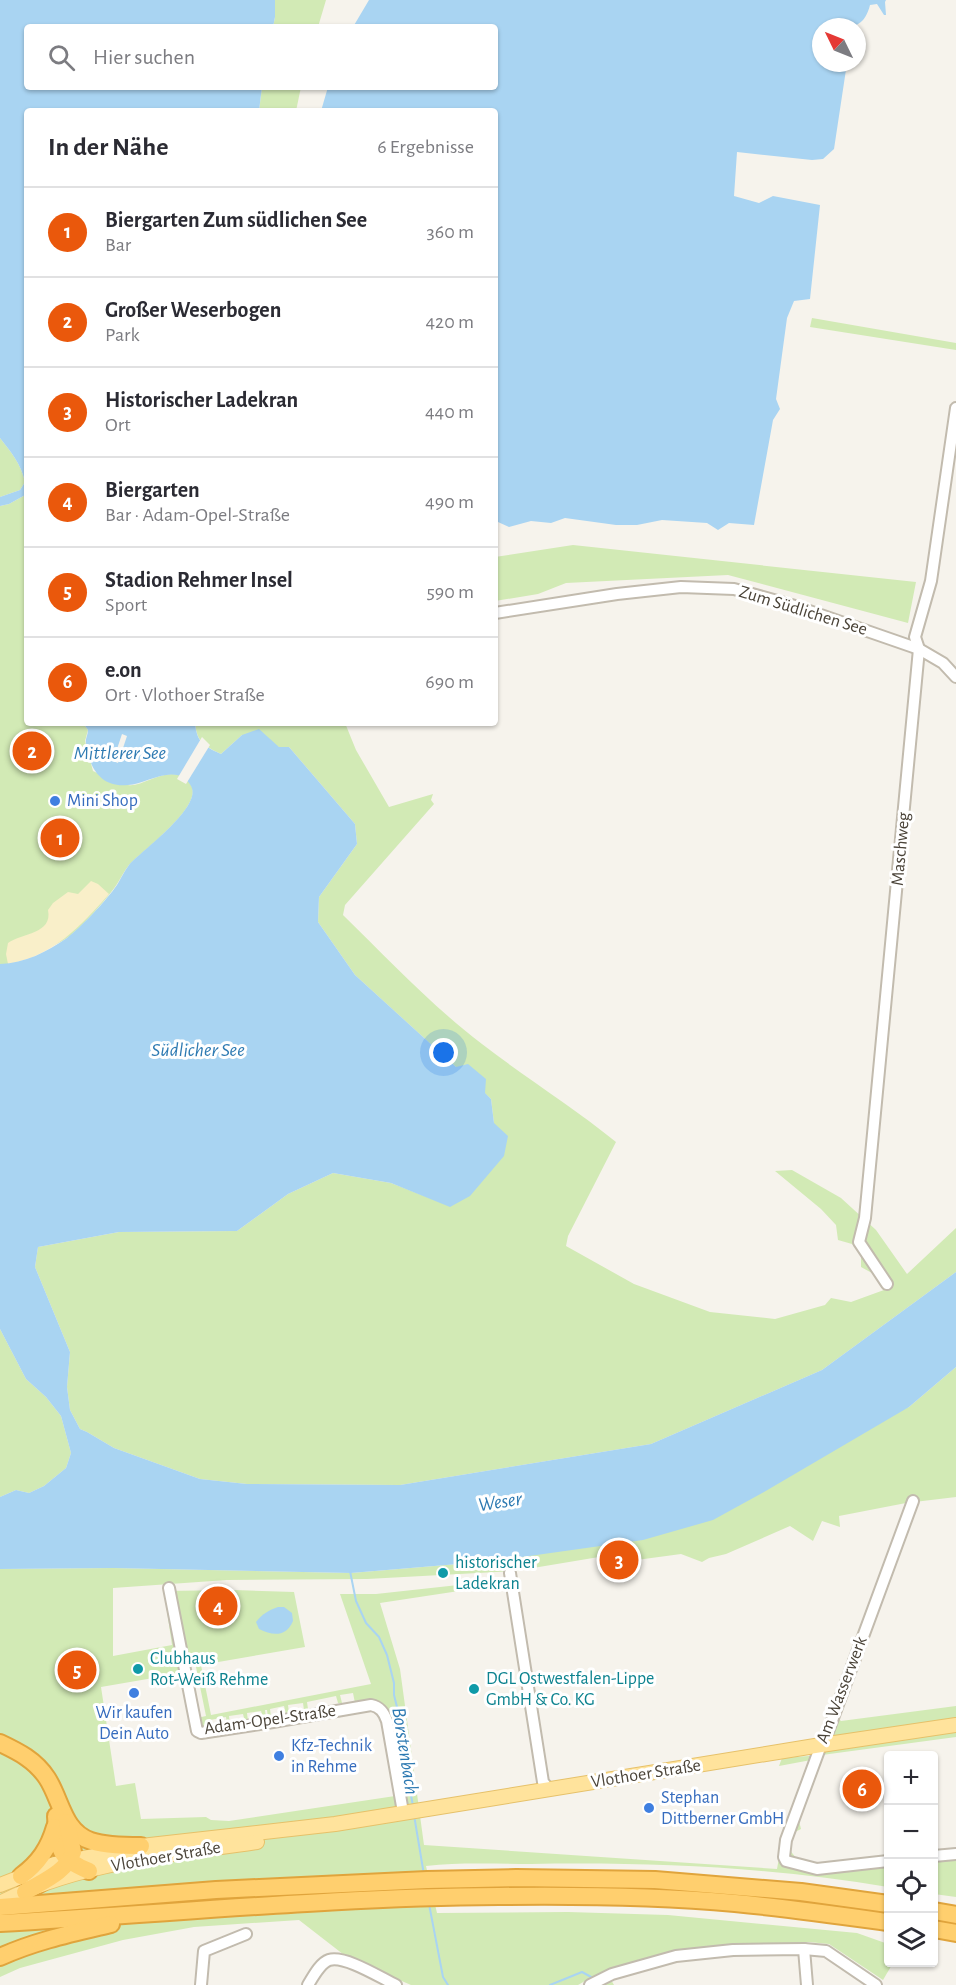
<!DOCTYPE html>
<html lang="de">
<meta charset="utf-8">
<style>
body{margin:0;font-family:"Alegreya Sans",sans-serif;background:#f2f2f3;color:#2b2b33}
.controls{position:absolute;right:18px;bottom:18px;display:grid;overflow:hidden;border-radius:6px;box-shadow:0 2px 4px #0004}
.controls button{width:54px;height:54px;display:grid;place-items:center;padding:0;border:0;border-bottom:2px solid #e1e1e2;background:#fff;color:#2b2b33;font:30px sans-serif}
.compass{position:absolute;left:812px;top:18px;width:54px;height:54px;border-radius:50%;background:#fff;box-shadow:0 2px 4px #0004;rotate:313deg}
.you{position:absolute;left:444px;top:1053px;width:21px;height:21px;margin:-15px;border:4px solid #fff;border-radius:50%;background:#1a73e8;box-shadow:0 0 0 9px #1a73e833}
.badge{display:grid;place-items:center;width:39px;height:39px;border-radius:50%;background:#ea580c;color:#fff;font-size:20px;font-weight:700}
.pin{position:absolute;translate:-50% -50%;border:3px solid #fff;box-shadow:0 2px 6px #0006}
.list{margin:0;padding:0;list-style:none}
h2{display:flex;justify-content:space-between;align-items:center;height:78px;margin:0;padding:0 24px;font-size:26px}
h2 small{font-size:20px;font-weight:400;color:#7c7c81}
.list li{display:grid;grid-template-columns:39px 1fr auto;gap:18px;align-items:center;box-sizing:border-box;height:90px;padding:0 24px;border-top:2px solid #e1e1e2}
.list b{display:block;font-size:22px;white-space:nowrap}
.list p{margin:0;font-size:20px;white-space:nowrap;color:#7c7c81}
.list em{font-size:20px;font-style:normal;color:#7c7c81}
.icon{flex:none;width:33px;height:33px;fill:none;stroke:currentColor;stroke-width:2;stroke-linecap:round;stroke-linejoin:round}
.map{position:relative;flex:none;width:956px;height:1985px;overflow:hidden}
.search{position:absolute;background:#fff;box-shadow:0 2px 4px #0004;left:24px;top:24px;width:474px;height:66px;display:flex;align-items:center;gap:15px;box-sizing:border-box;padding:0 21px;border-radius:6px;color:#7c7c81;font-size:22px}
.panel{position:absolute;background:#fff;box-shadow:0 2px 4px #0004;left:24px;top:108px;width:474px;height:618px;border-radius:6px}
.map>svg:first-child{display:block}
.green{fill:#d2eab5;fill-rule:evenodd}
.sand{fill:#f9efc9}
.water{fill:#a9d4f2}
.pier{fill:#f6f3ec}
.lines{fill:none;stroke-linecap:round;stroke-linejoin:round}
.stream{stroke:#a9d4f2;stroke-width:2}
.minor-casing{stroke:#c2bbae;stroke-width:14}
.major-casing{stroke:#e6c16a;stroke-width:16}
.highway-casing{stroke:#e0a43c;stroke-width:20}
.minor{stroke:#fff;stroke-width:10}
.major{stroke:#ffe39c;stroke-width:14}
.highway{stroke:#ffcf6e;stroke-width:16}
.shop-dot{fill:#3f7fe0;stroke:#fff;stroke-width:2}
.culture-dot{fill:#0f9aa8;stroke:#fff;stroke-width:2}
.labels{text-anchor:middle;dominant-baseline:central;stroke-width:6;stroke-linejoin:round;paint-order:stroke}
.street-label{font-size:18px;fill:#4b4439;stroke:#fff}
.shop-label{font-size:18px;fill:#366cbe;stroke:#fff;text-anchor:start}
.culture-label{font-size:18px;fill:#0d838f;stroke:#fff;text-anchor:start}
.water-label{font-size:20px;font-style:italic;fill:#2e7ab2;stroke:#fff}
</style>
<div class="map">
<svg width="956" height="1985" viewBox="0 0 956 1985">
<rect width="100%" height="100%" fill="#f6f3ec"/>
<g class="green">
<polygon points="275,0 326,0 318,27 273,27 275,17"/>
<polygon points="262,87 301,87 296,111 259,111"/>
<polygon points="812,318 956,343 956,350 810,327"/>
<path d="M0 438C11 452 21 464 25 482L20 490 0 497Z"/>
<path d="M27 494V723H83L88 730 85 741 93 771C104 776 116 783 128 785 145 788 174 759 191 785 204 806 142 851 129 865 124 871 121 878 117 884 107 899 81 928 67 938 50 949 27 956 8 964H0V506L9 504Z"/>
<polygon points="573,545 916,582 908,623 728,575 566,583 538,594 495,601 495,557"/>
<path d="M195 723H345L356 750 389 807 433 794 431 800 434 804 345 905 343 915C388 959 432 1006 482 1044 526 1078 573 1107 616 1142L568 1236 566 1246 634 1284 710 1312 775 1319 825 1305 831 1298 851 1302 884 1290 881 1278 861 1267V1254L852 1244 838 1240 836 1225 821 1209 775 1171 792 1170 841 1198 876 1230 907 1274 956 1228V1272L822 1370 651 1444 400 1485 247 1484 200 1479 114 1448 87 1432 80 1429 70 1410 67 1387 70 1352 35 1267 38 1247 119 1232 237 1231 288 1194 333 1173 391 1183 450 1206 494 1123 491 1099 355 975 318 922 319 897 357 844 355 824 289 747H279L242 735 221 754C205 746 197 743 195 723Z"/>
<polygon points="0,1329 26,1379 46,1397 61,1416 71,1453 66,1468 44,1486 29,1493 16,1490 0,1497"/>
<path d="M956 1367V1497L906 1503 839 1516 840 1527 822 1521 813 1541 790 1526 726 1554 709 1558 702 1562 681 1554 607 1564 605 1556 515 1571 367 1579 227 1580 113 1588V1656L172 1645 164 1591 234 1590 294 1592 305 1647 201 1665 211 1715 371 1684 340 1594H376L504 1580 505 1584 380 1603 400 1669 424 1845 777 1869 783 1835 811 1760 779 1766 782 1758 822 1755 837 1717 841 1721 956 1706V1737L822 1755 798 1817 801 1829 791 1834 789 1849 796 1858 817 1867 888 1858V1887C771 1867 650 1862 531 1864 496 1864 460 1862 426 1866L437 1913 568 1912 668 1915 857 1933 888 1944V1962L893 1963 883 1980 829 1944 809 1942C741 1947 671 1949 606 1971L614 1985H590L585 1981 578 1985H411L348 1958 299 1920 194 1927 123 1940 20 1968 0 1977V1569L113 1568 351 1573 494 1561 909 1407ZM195 1662 206 1716 197 1718 201 1728 211 1730 210 1720 226 1717 227 1725H230L229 1716 243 1714 245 1722 248 1721 247 1713 261 1711 263 1718H266L265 1710H267L268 1717H271L270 1709 284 1706 286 1714 289 1713 288 1705 303 1703 304 1710 308 1709 307 1702 336 1696 338 1703H342L340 1695 353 1693 355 1703 390 1718 395 1796 229 1821 211 1820 206 1817 141 1819 135 1783 116 1786 101 1687 188 1672 186 1664Z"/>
<polygon points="956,1851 956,1897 934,1894 934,1853"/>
</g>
<path class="sand" d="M91 881 98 884 109 894C80 927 53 956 8 964L6 954 8 943C22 933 53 934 48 910L53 903 68 892 78 894Z"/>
<g class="water">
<path d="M0 0H275V17L273 27H27V87H262L259 111H27V494L9 504 0 506V497L20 490 25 482C21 464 11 452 0 438Z"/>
<path d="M369 0H886L885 2 886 15H884L877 4 870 5C863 33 845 27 821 27V63H847L834 149 823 159 812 160 737 152 734 196 759 203 773 196 820 205 810 299 794 301 787 318 776 399 780 409 773 420 754 525 729 523 718 530 707 523 662 520 637 525H616L565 518 551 523 531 521 509 527 498 522H495V111H321L328 87H495V27H353Z"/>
<path d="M83 723H195C197 743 204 746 221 754L242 735 259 729 279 747H289L355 824 357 844 319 897 318 922 355 975 456 1067 468 1064 486 1079 485 1093 491 1099 494 1123 508 1136 504 1156 470 1196 450 1207 391 1183 333 1173 288 1194 237 1231 119 1232 38 1247 35 1267 70 1352 67 1387 70 1410 80 1429 87 1432 114 1448 200 1479 247 1484 400 1485 651 1444 822 1370 956 1272V1367L909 1407 764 1492 713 1520 643 1540 494 1561 351 1573 113 1568 0 1569V1497L16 1490 29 1493 44 1486 66 1468 71 1453 61 1416 46 1397 26 1379 0 1329V964C25 963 47 952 67 938 82 926 106 901 117 885 121 878 124 872 129 865 141 851 203 807 191 786 177 761 147 784 128 785 100 788 89 767 86 743 85 739 88 735 88 730Z"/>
<path d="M278 1607H284L292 1613 293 1621C286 1637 273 1636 259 1629L256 1622C262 1614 269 1610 278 1607Z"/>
</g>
<g class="pier">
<polygon points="122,734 127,736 118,763 113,761 115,755 91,747 92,744 116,752"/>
<polygon points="202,737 210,745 186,784 177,779"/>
</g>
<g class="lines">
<g class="stream">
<polyline points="350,1571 356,1601 366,1623 379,1637 387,1655 394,1683 394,1695 400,1719 399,1731 413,1806"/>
<polyline points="414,1815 424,1875"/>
<polyline points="429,1904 443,1977 448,1985"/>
<polyline points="550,1985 582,1972 593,1978"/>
</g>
<g class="minor-casing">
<g id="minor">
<polyline points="495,613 617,594 681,587 734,589 795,606 919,649 943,663 956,677"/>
<polyline points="887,1284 859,1242 865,1218 919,649 915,637 931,581 956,408"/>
<polyline points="510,1573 543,1782 549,1789"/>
<path d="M169 1588 197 1731 201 1733 273 1722 371 1705C380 1707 384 1712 387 1721L403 1812"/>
<polyline points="934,1856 956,1854"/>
<polyline points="888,1861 817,1869 786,1861 784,1857 786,1840 821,1745 826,1737 913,1501"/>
<polyline points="804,1949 807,1985"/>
<polyline points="201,1985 204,1951 246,1934"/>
<path d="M308 1985C313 1977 320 1963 329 1960 345 1955 381 1978 396 1985"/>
<polyline points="590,1985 612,1974 676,1956 733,1950 804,1949 826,1951 876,1985"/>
</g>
</g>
<g class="major-casing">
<g id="major">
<polyline points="0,1885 54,1864 141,1846 335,1824 821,1745 956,1725"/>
<path d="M0 1903C78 1862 172 1855 257 1842"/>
</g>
</g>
<g class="highway-casing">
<g id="highway">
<path d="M0 1743C19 1752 35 1760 47 1778 61 1799 63 1832 91 1841 106 1846 125 1846 141 1846"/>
<path d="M56 1816C58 1849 58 1858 89 1871"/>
<path d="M21 1876C39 1863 49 1848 55 1827"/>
<path d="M25 1892C41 1882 67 1872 73 1852L67 1822"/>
<polyline points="0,1907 216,1890 427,1880 516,1878 655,1880 801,1892 888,1904"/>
<polyline points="934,1911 956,1915"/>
<path d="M0 1923C166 1914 332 1897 499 1896 577 1895 657 1896 735 1903 787 1908 837 1915 888 1922"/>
<polyline points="934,1929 956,1933"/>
<path d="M0 1957C35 1941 73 1933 111 1924"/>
</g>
</g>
<use href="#minor" class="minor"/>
<use href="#major" class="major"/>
<use href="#highway" class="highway"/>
</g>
<g class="shop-dot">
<circle cx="55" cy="801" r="6"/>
<circle cx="134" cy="1693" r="6"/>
<circle cx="279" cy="1756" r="6"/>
<circle cx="649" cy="1808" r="6"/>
</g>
<g class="culture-dot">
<circle cx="443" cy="1573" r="6"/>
<circle cx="138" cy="1669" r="6"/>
<circle cx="474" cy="1689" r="6"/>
</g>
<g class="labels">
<g class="street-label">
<text transform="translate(803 611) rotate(17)">Zum Südlichen See</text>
<text transform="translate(901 849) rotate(-85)">Maschweg</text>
<text transform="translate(842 1690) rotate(-69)">Am Wasserwerk</text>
<text transform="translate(270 1720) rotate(-8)">Adam-Opel-Straße</text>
<text transform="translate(646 1774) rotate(-9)">Vlothoer Straße</text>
<text transform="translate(166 1857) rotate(-10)">Vlothoer Straße</text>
</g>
<g class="shop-label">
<text x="67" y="801">Mini Shop</text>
<text x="134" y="1713" text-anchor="middle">Wir kaufen<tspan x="134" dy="21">Dein Auto</tspan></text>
<text x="291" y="1746">Kfz-Technik<tspan x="291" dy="21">in Rehme</tspan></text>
<text x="661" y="1798">Stephan<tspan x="661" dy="21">Dittberner GmbH</tspan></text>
</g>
<g class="culture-label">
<text x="455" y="1563">historischer<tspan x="455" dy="21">Ladekran</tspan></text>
<text x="150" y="1659">Clubhaus<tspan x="150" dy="21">Rot-Weiß Rehme</tspan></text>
<text x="486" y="1679">DGL Ostwestfalen-Lippe<tspan x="486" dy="21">GmbH &amp; Co. KG</tspan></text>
</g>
<g class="water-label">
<text x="120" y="753">Mittlerer See</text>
<text x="198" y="1050">Südlicher See</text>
<text transform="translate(500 1502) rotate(-9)">Weser</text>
<text transform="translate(405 1751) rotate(81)">Borstenbach</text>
</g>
</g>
</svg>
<div class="controls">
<button>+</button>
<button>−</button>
<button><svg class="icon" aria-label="locate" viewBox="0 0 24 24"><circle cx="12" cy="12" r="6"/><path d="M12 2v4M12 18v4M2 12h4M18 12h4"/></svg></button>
<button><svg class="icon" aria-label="layers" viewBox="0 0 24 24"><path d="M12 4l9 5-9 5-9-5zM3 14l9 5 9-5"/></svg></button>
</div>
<svg class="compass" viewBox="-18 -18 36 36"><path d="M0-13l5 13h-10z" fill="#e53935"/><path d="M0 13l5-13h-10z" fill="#7c7c81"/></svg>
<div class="you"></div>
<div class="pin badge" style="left:60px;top:838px">1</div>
<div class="pin badge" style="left:32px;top:751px">2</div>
<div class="pin badge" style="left:619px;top:1560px">3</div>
<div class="pin badge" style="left:218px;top:1606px">4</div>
<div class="pin badge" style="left:77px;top:1670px">5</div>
<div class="pin badge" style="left:862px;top:1789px">6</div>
<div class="search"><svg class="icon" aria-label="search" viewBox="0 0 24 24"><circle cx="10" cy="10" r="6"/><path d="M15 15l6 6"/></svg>Hier suchen</div>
<section class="panel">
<h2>In der Nähe<small>6 Ergebnisse</small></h2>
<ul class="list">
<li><span class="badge">1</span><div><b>Biergarten Zum südlichen See</b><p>Bar</p></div><em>360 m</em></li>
<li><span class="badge">2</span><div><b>Großer Weserbogen</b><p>Park</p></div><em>420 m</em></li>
<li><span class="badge">3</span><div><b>Historischer Ladekran</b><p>Ort</p></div><em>440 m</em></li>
<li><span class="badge">4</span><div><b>Biergarten</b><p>Bar · Adam-Opel-Straße</p></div><em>490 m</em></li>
<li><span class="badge">5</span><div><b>Stadion Rehmer Insel</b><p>Sport</p></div><em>590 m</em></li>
<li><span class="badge">6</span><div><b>e.on</b><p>Ort · Vlothoer Straße</p></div><em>690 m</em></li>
</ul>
</section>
</div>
